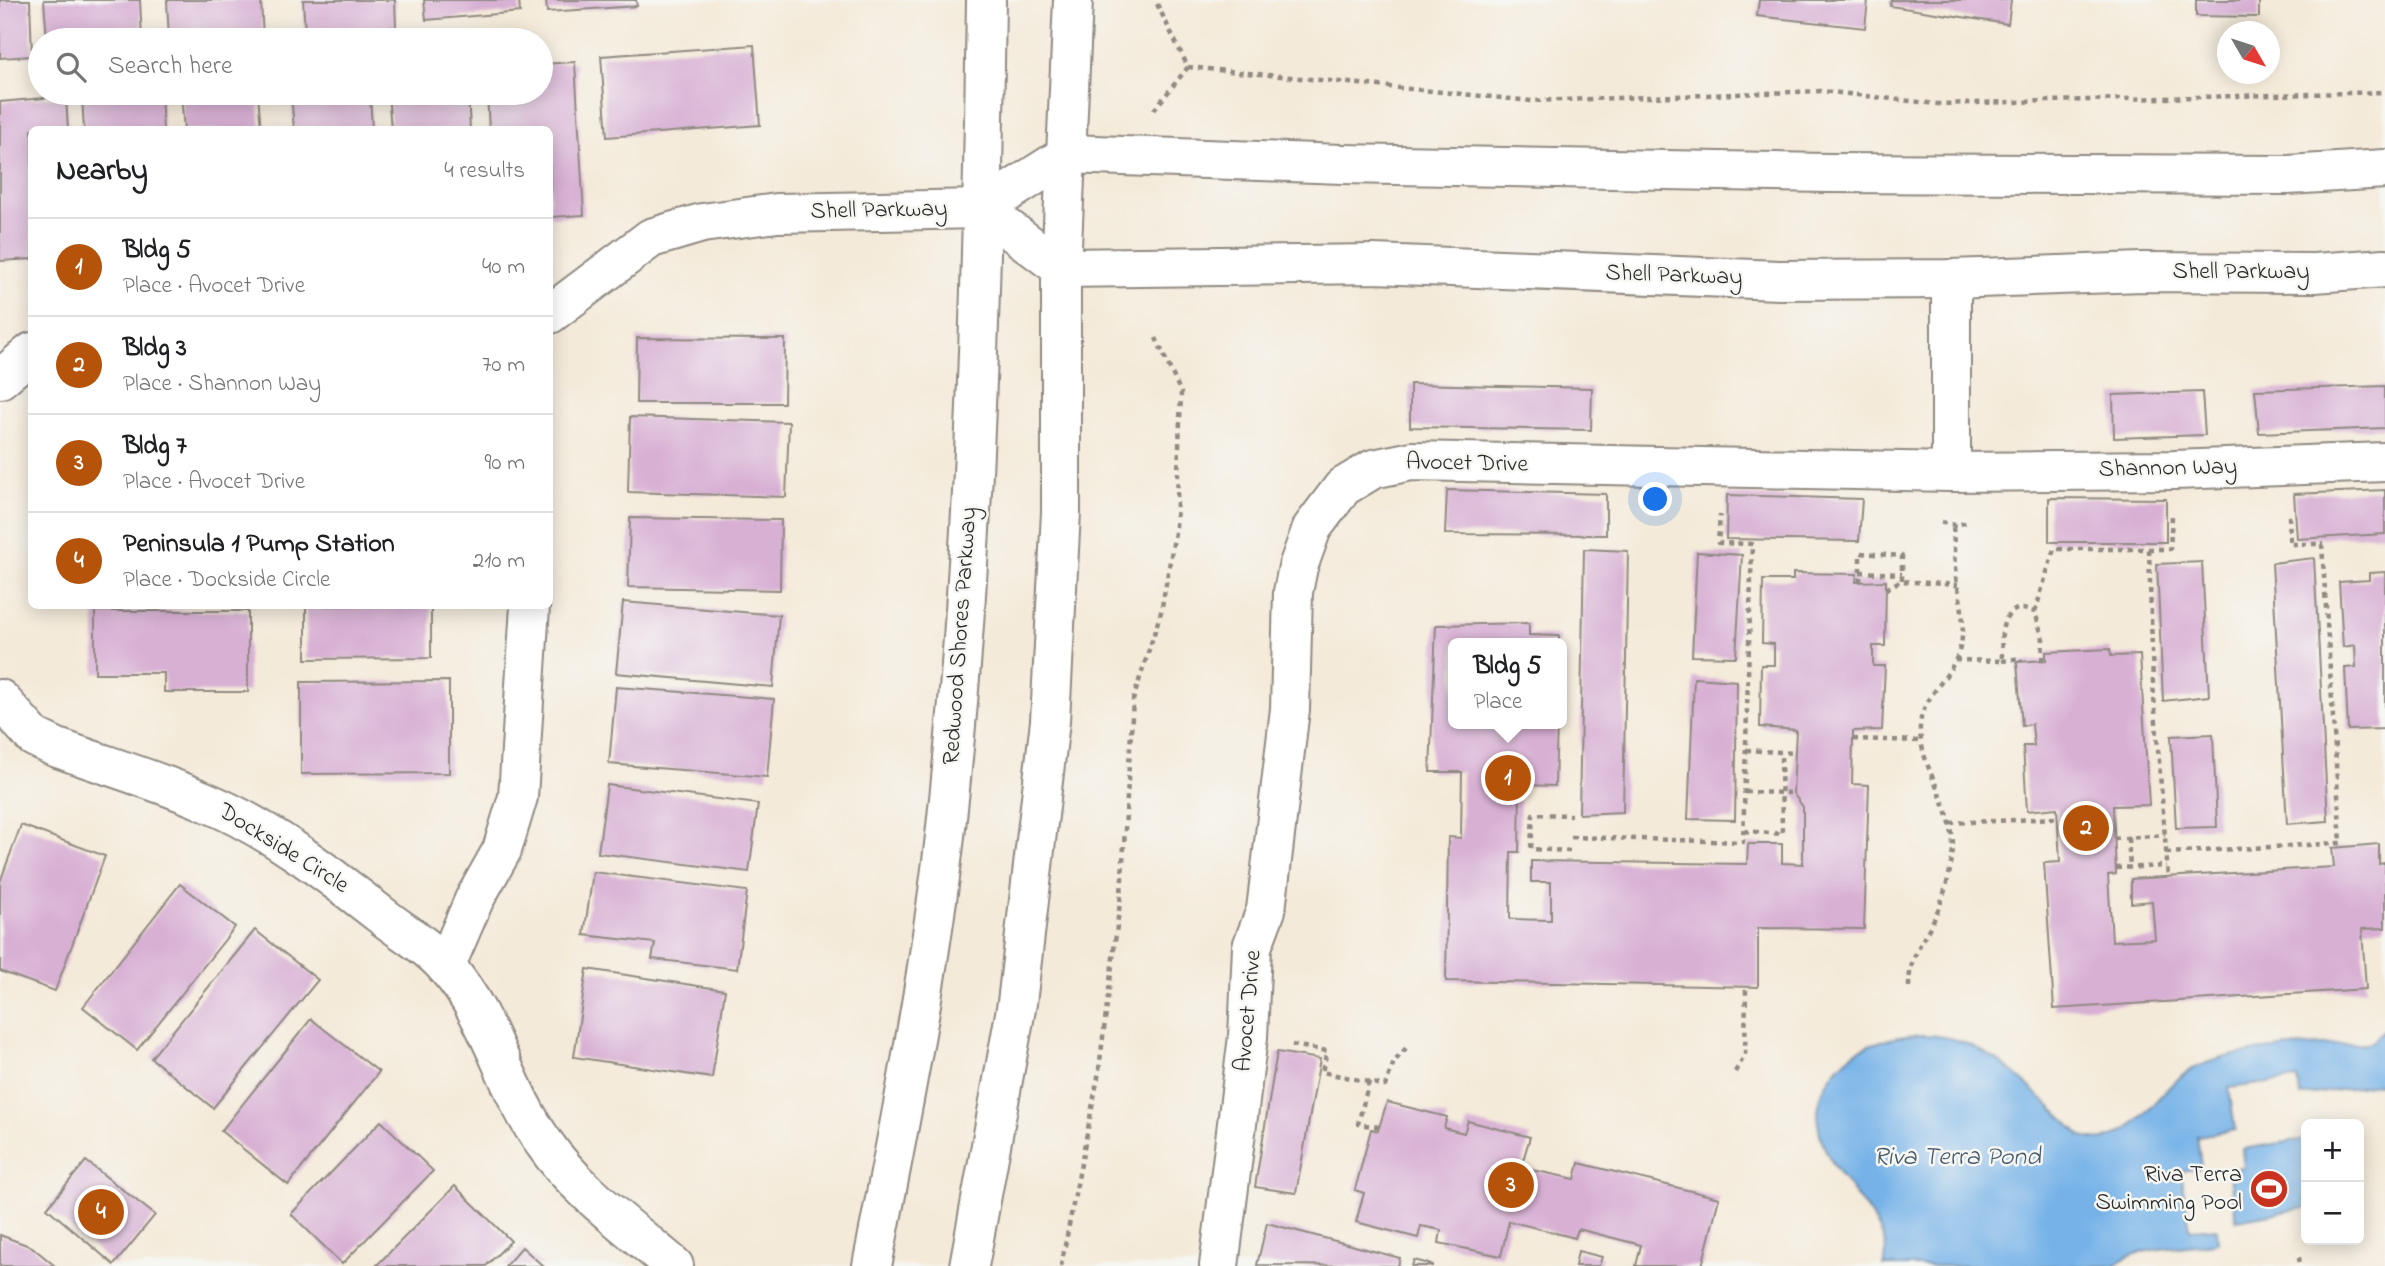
<!DOCTYPE html>
<meta charset="utf-8">
<style>
body{margin:0;font-family:"Indie Flower",sans-serif;background:#f2f2f2;color:#202124}
.controls{position:absolute;right:21px;bottom:21px;display:grid;overflow:hidden;border-radius:10px;box-shadow:0 4px 18px #0003}
.controls button{width:63px;height:63px;display:grid;place-items:center;padding:0;border:0;border-bottom:2px solid #e0e0e0;background:#fff;color:#202124;font:35px sans-serif}
.compass{position:absolute;left:2217px;top:21px;width:63px;height:63px;border-radius:50%;background:#fff;box-shadow:0 4px 18px #0003;rotate:129deg}
.you{position:absolute;left:1656px;top:500px;width:24px;height:24px;margin:-18px;border:5px solid #fff;border-radius:50%;background:#1a73e8;box-shadow:0 0 0 10px #1a73e833}
.badge{display:grid;place-items:center;width:46px;height:46px;border-radius:50%;background:#b45309;color:#fff;font-size:23px;font-weight:700}
.pin{position:absolute;translate:-50% -50%;border:4px solid #fff;box-shadow:0 2px 7px #0006}
.popup{position:absolute;left:1448px;top:638px;width:119px;height:91px;box-sizing:border-box;display:grid;place-content:center;border-radius:10px;background:#fff;filter:drop-shadow(0 2px 5px #0005);font-size:23px;white-space:nowrap;color:#757577}
.popup b{font-size:26px;color:#202124}
.popup::after{content:'';position:absolute;left:50%;top:100%;margin-left:-14px;border:14px solid transparent;border-top-color:#fff}
.list{margin:0;padding:0;list-style:none}
h2{display:flex;justify-content:space-between;align-items:center;height:91px;margin:0;padding:0 28px;font-size:30px}
h2 small{font-size:23px;font-weight:400;color:#757577}
.list li{display:grid;grid-template-columns:46px 1fr auto;gap:21px;align-items:center;box-sizing:border-box;height:98px;padding:0 28px;border-top:2px solid #e0e0e0}
.list b{display:block;font-size:26px;white-space:nowrap}
.list p{margin:0;font-size:23px;white-space:nowrap;color:#757577}
.list em{font-size:23px;font-style:normal;color:#757577}
.icon{flex:none;width:38px;height:38px;fill:none;stroke:currentColor;stroke-width:2;stroke-linecap:round;stroke-linejoin:round}
.map{position:relative;flex:none;width:2385px;height:1266px;overflow:hidden}
.search{position:absolute;background:#fff;box-shadow:0 4px 18px #0003;left:28px;top:28px;width:525px;height:77px;display:flex;align-items:center;gap:18px;box-sizing:border-box;padding:0 24px;border-radius:38px;color:#757577;font-size:26px}
.panel{position:absolute;background:#fff;box-shadow:0 4px 18px #0003;left:28px;top:126px;width:525px;height:483px;border-radius:10px}
.map>svg:first-child{display:block}
.water{fill:#76b2e8;stroke:#506e8a;stroke-width:2}
.building{fill:#d8b0d4}
.lines{fill:none;stroke-linecap:round;stroke-linejoin:round}
.minor-casing{stroke:#908a82;stroke-width:42}
.major-casing{stroke:#908a82;stroke-width:42}
.path{stroke:#908a82;stroke-width:4.5;stroke-dasharray:5 5;stroke-linecap:butt}
.minor{stroke:#fff;stroke-width:38}
.major{stroke:#fff;stroke-width:38}
.labels{text-anchor:middle;dominant-baseline:central;stroke-width:5;stroke-linejoin:round;paint-order:stroke}
.street-label{font-size:24px;fill:#2b2b2b;stroke:#f6f6f2}
.poi-label{font-size:24px;fill:#2b2b2b;stroke:#f6f6f2;text-anchor:end}
.water-label{font-size:26px;font-style:italic;fill:#455a6d;stroke:#f6f6f2}
</style>
<div class="map">
<svg width="2385" height="1266" viewBox="0 0 2385 1266">
<rect width="100%" height="100%" fill="#f6f6f2"/>
<filter id="ink" filterUnits="userSpaceOnUse"><feTurbulence type="fractalNoise" baseFrequency=".0143" numOctaves="2"/><feDisplacementMap in="SourceGraphic" scale="14" xChannelSelector="R" yChannelSelector="G"/><feConvolveMatrix kernelMatrix="1 2 1 2 8 2 1 2 1" color-interpolation-filters="sRGB"/></filter>
<filter id="wash" filterUnits="userSpaceOnUse"><feTurbulence type="fractalNoise" baseFrequency=".00686" numOctaves="4" result="noise"/><feDisplacementMap in="SourceGraphic" scale="28" xChannelSelector="R" yChannelSelector="G"/><feGaussianBlur stdDeviation="1.57" result="paint"/><feColorMatrix in="noise" values="0 0 0 0 0 0 0 0 0 0 0 0 0 0 0 0 0 1.4 0 .05"/><feComposite in="paint" operator="in"/></filter>
<g filter="url(#wash)">
<rect width="100%" height="100%" fill="#f4ead9"/>
<g class="water">
<path d="M2385 1028 2384 1083 2300 1096 2298 1079 2229 1088 2235 1130 2197 1136 2201 1168 2181 1171 2190 1230 2217 1228 2218 1242C2189 1248 2132 1246 2114 1266H1883C1905 1219 1802 1171 1820 1100 1826 1076 1849 1051 1872 1044 1970 1010 2017 1078 2082 1136 2128 1156 2156 1088 2191 1070 2228 1051 2282 1047 2323 1045 2340 1044 2355 1045 2372 1042Z"/>
<polygon points="2306,1139 2306,1208 2236,1220 2229,1169 2244,1167 2242,1149"/>
</g>
<g id="blocks">
<g class="building">
<polygon points="0,0 30,0 32,56 0,58"/>
<polygon points="44,0 140,0 142,40 47,40"/>
<polygon points="167,0 261,0 263,39 169,40"/>
<polygon points="303,0 395,0 396,27 305,33"/>
<polygon points="424,0 519,0 520,12 426,20"/>
<polygon points="546,0 636,0 637,6 547,12"/>
<polygon points="1759,0 1868,0 1865,28 1757,16"/>
<polygon points="1891,0 2011,0 2008,24 1890,6"/>
<polygon points="2196,0 2259,0 2259,17 2196,16"/>
<polygon points="754,45 760,125 607,137 601,56"/>
<polygon points="575,62 584,215 550,217 550,130 489,130 487,93 541,93 541,64"/>
<polygon points="129,93 161,93 163,130 84,130 82,96"/>
<polygon points="181,93 258,93 261,130 184,130"/>
<polygon points="291,93 370,93 372,130 294,130"/>
<polygon points="388,93 468,93 470,130 391,130"/>
<polygon points="66,96 68,130 32,130 32,259 0,261 0,102"/>
<polygon points="637,338 785,339 784,403 636,403"/>
<polygon points="1410,384 1592,388 1591,430 1410,427"/>
<polygon points="2385,386 2385,428 2259,433 2255,390"/>
<polygon points="2202,392 2205,435 2114,438 2113,395"/>
<polygon points="630,417 789,422 786,497 628,492"/>
<polygon points="1447,490 1606,494 1606,535 1445,534"/>
<polygon points="2385,490 2385,534 2297,539 2294,494"/>
<polygon points="1727,495 1862,499 1859,541 1726,539"/>
<polygon points="2049,498 2166,499 2166,542 2049,542"/>
<polygon points="630,518 781,520 780,590 628,587"/>
<polygon points="1584,549 1628,551 1623,812 1579,814"/>
<polygon points="1697,552 1742,555 1736,657 1692,656"/>
<polygon points="2314,558 2328,821 2287,824 2272,563"/>
<polygon points="2202,562 2209,696 2163,701 2157,564"/>
<polygon points="2385,572 2385,729 2348,730 2345,668 2356,667 2355,645 2343,647 2339,582 2369,580 2369,573"/>
<polygon points="1793,573 1857,574 1856,582 1886,581 1885,646 1873,646 1873,666 1885,666 1882,730 1853,731 1853,739 1852,784 1869,785 1864,929 1758,928 1758,987 1446,981 1448,837 1461,838 1462,772 1430,772 1436,625 1529,623 1529,635 1559,636 1559,643 1454,643 1454,724 1557,724 1555,786 1520,785 1519,852 1511,852 1510,919 1551,920 1551,882 1531,882 1531,861 1747,864 1748,844 1782,844 1782,863 1803,864 1803,807 1793,793 1796,730 1760,727 1761,665 1774,665 1774,644 1762,643 1763,580 1793,580"/>
<polygon points="623,602 779,615 773,687 616,673"/>
<polygon points="306,606 431,606 431,658 306,659"/>
<polygon points="95,611 248,611 248,692 164,692 164,673 95,673"/>
<polygon points="2110,649 2111,656 2140,655 2149,805 2113,806 2116,874 2108,875 2112,941 2155,939 2152,901 2131,903 2131,879 2334,867 2332,848 2379,844 2379,864 2385,863 2385,928 2362,929 2366,989 2054,1009 2044,863 2060,862 2057,808 2027,811 2023,746 2034,746 2032,724 2022,726 2017,662 2046,660 2046,652"/>
<polygon points="1694,678 1737,681 1735,820 1688,819"/>
<polygon points="449,681 449,773 301,774 301,682"/>
<polygon points="616,687 774,699 767,777 609,764"/>
<polygon points="2213,734 2217,827 2176,828 2171,736"/>
<polygon points="607,785 758,804 749,872 598,853"/>
<polygon points="21,825 105,856 55,991 0,971 0,882"/>
<polygon points="593,872 747,891 737,969 652,959 655,943 584,935"/>
<polygon points="180,884 235,927 137,1050 83,1007"/>
<polygon points="255,930 318,980 213,1108 151,1058"/>
<polygon points="587,969 725,990 712,1078 574,1057"/>
<polygon points="311,1019 379,1072 288,1185 221,1131"/>
<polygon points="1277,1052 1320,1059 1296,1193 1255,1187"/>
<polygon points="1387,1102 1447,1117 1444,1128 1464,1133 1468,1121 1530,1137 1521,1167 1532,1170 1575,1179 1579,1163 1719,1198 1702,1266 1636,1266 1641,1245 1578,1229 1575,1238 1509,1221 1501,1256 1439,1243 1441,1230 1421,1226 1418,1238 1356,1222 1364,1193 1355,1190 1371,1129 1378,1131"/>
<polygon points="381,1121 433,1171 342,1264 291,1214"/>
<polygon points="86,1161 155,1215 114,1265 47,1208"/>
<polygon points="455,1186 511,1241 486,1266 376,1266"/>
<polygon points="1267,1223 1400,1258 1398,1266 1257,1265"/>
<polygon points="0,1235 32,1247 55,1266 0,1266"/>
<polygon points="522,1247 543,1266 505,1266"/>
<polygon points="1578,1251 1602,1257 1599,1266 1575,1266"/>
<polygon points="1414,1260 1433,1265 1433,1266 1412,1266"/>
</g>
</g>
</g>
<g filter="url(#ink)">
<use href="#blocks" fill-opacity="0" stroke="#908a82" stroke-width="2"/>
<g class="lines">
<g class="minor-casing">
<g id="minor">
<polyline points="982,209 1061,268 1374,264 1779,280 1951,279 2142,272 2314,273 2385,268"/>
<polyline points="550,314 651,238 702,223 777,213 982,209 1068,154 1342,164 1828,173 2288,175 2385,169"/>
<polyline points="0,379 32,352"/>
<polyline points="1951,472 1951,279"/>
<path d="M0 699 34 737 55 747C104 765 156 780 204 801 269 828 326 872 381 915 402 932 430 947 447 968 493 1020 504 1088 544 1143 577 1191 630 1228 674 1266"/>
<polyline points="446,965 474,900 502,850 518,797 530,606"/>
<polyline points="1219,1266 1248,1037 1252,947 1266,910 1290,709 1293,592 1298,567 1312,528 1343,487 1373,469 1412,461 1951,472 2174,470 2385,462"/>
</g>
</g>
<g class="major-casing">
<g id="major">
<path d="M872 1266C901 1117 931 969 947 818 976 547 982 272 986 0"/>
<polyline points="969,1266 1017,1003 1050,721 1061,512 1061,268 1073,0"/>
</g>
</g>
<g class="path">
<polyline points="1188,67 1532,101 1822,91 1937,104 2385,92"/>
<polyline points="1154,110 1188,67 1155,0"/>
<polyline points="1941,522 1955,525 1970,522"/>
<polyline points="2149,549 2153,684 2168,876"/>
<polyline points="1860,572 1902,574"/>
<polyline points="1860,582 1860,553 1902,556 1902,581"/>
<polyline points="1886,589 1900,581 1958,585"/>
<path d="M1955 660 2002 661C2002 641 1997 617 2019 608L2035 612"/>
<polyline points="2002,661 2020,658 2021,662"/>
<polyline points="2042,661 2043,639 2035,612 2054,549 2170,549 2172,516"/>
<polyline points="1853,739 1921,741"/>
<polyline points="1746,750 1796,753"/>
<polyline points="1745,792 1793,793"/>
<polyline points="1950,823 2057,818"/>
<polyline points="1744,831 1782,834 1781,752"/>
<polyline points="1571,837 1743,842 1752,544 1718,543 1720,515"/>
<polyline points="2128,838 2130,867"/>
<polyline points="2114,839 2165,835"/>
<polyline points="1570,851 1531,849 1533,814 1571,815"/>
<polyline points="2166,853 2341,843 2322,544 2290,544 2289,513"/>
<polyline points="2116,868 2167,866"/>
<path d="M1909 987C1909 959 1920 946 1932 923 1942 903 1949 880 1952 858 1959 811 1922 775 1920 731 1918 699 1951 679 1959 651 1967 625 1961 603 1956 578 1954 561 1954 543 1953 525"/>
<polyline points="1292,1045 1327,1051 1322,1072 1369,1082"/>
<polyline points="1735,1072 1745,1055 1746,988"/>
<polyline points="1379,1127 1358,1124 1369,1082 1385,1086 1394,1062 1407,1047"/>
<polyline points="2299,1257 2300,1266"/>
<polyline points="1061,1266 1098,1077 1121,894 1133,700 1161,612 1176,527 1181,393 1156,338"/>
</g>
<use href="#minor" class="minor"/>
<use href="#major" class="major"/>
</g>
</g>
<defs>
<g id="stadium-disc" transform="scale(2.0125)"><circle r="9.5" fill="#c8321e" stroke="#f6f6f2"/><path d="M0-5a6.5 5 0 1 0 0 10a6.5 5 0 1 0 0-10ZM-3.5-1.8h7v3.6h-7Z" fill="#fff"/></g>
</defs>
<g fill-rule="evenodd">
<use href="#stadium-disc" x="2269" y="1189"/>
</g>
<g class="labels">
<g class="street-label">
<text transform="translate(879 211) rotate(-1)">Shell Parkway</text>
<text x="2241" y="272">Shell Parkway</text>
<text transform="translate(1674 276) rotate(2)">Shell Parkway</text>
<text transform="translate(1467 464) rotate(1)">Avocet Drive</text>
<text transform="translate(2168 469) rotate(-1)">Shannon Way</text>
<text transform="translate(961 636) rotate(-86)">Redwood Shores Parkway</text>
<text transform="translate(283 849) rotate(32)">Dockside Circle</text>
<text transform="translate(1249 1011) rotate(-85)">Avocet Drive</text>
</g>
<g class="poi-label">
<text x="2242" y="1175">Riva Terra<tspan x="2242" dy="28">Swimming Pool</tspan></text>
</g>
<g class="water-label">
<text x="1957" y="1158">Riva Terra Pond</text>
</g>
</g>
</svg>
<div class="controls">
<button>+</button>
<button>−</button>
</div>
<svg class="compass" viewBox="-18 -18 36 36"><path d="M0-13l5 13h-10z" fill="#e53935"/><path d="M0 13l5-13h-10z" fill="#757577"/></svg>
<div class="you"></div>
<div class="pin badge" style="left:1508px;top:778px">1</div>
<div class="popup"><b>Bldg 5</b>Place</div>
<div class="pin badge" style="left:2086px;top:828px">2</div>
<div class="pin badge" style="left:1511px;top:1185px">3</div>
<div class="pin badge" style="left:101px;top:1212px">4</div>
<div class="search"><svg class="icon" aria-label="search" viewBox="0 0 24 24"><circle cx="10" cy="10" r="6"/><path d="M15 15l6 6"/></svg>Search here</div>
<section class="panel">
<h2>Nearby<small>4 results</small></h2>
<ul class="list">
<li><span class="badge">1</span><div><b>Bldg 5</b><p>Place · Avocet Drive</p></div><em>40 m</em></li>
<li><span class="badge">2</span><div><b>Bldg 3</b><p>Place · Shannon Way</p></div><em>70 m</em></li>
<li><span class="badge">3</span><div><b>Bldg 7</b><p>Place · Avocet Drive</p></div><em>90 m</em></li>
<li><span class="badge">4</span><div><b>Peninsula 1 Pump Station</b><p>Place · Dockside Circle</p></div><em>210 m</em></li>
</ul>
</section>
</div>
